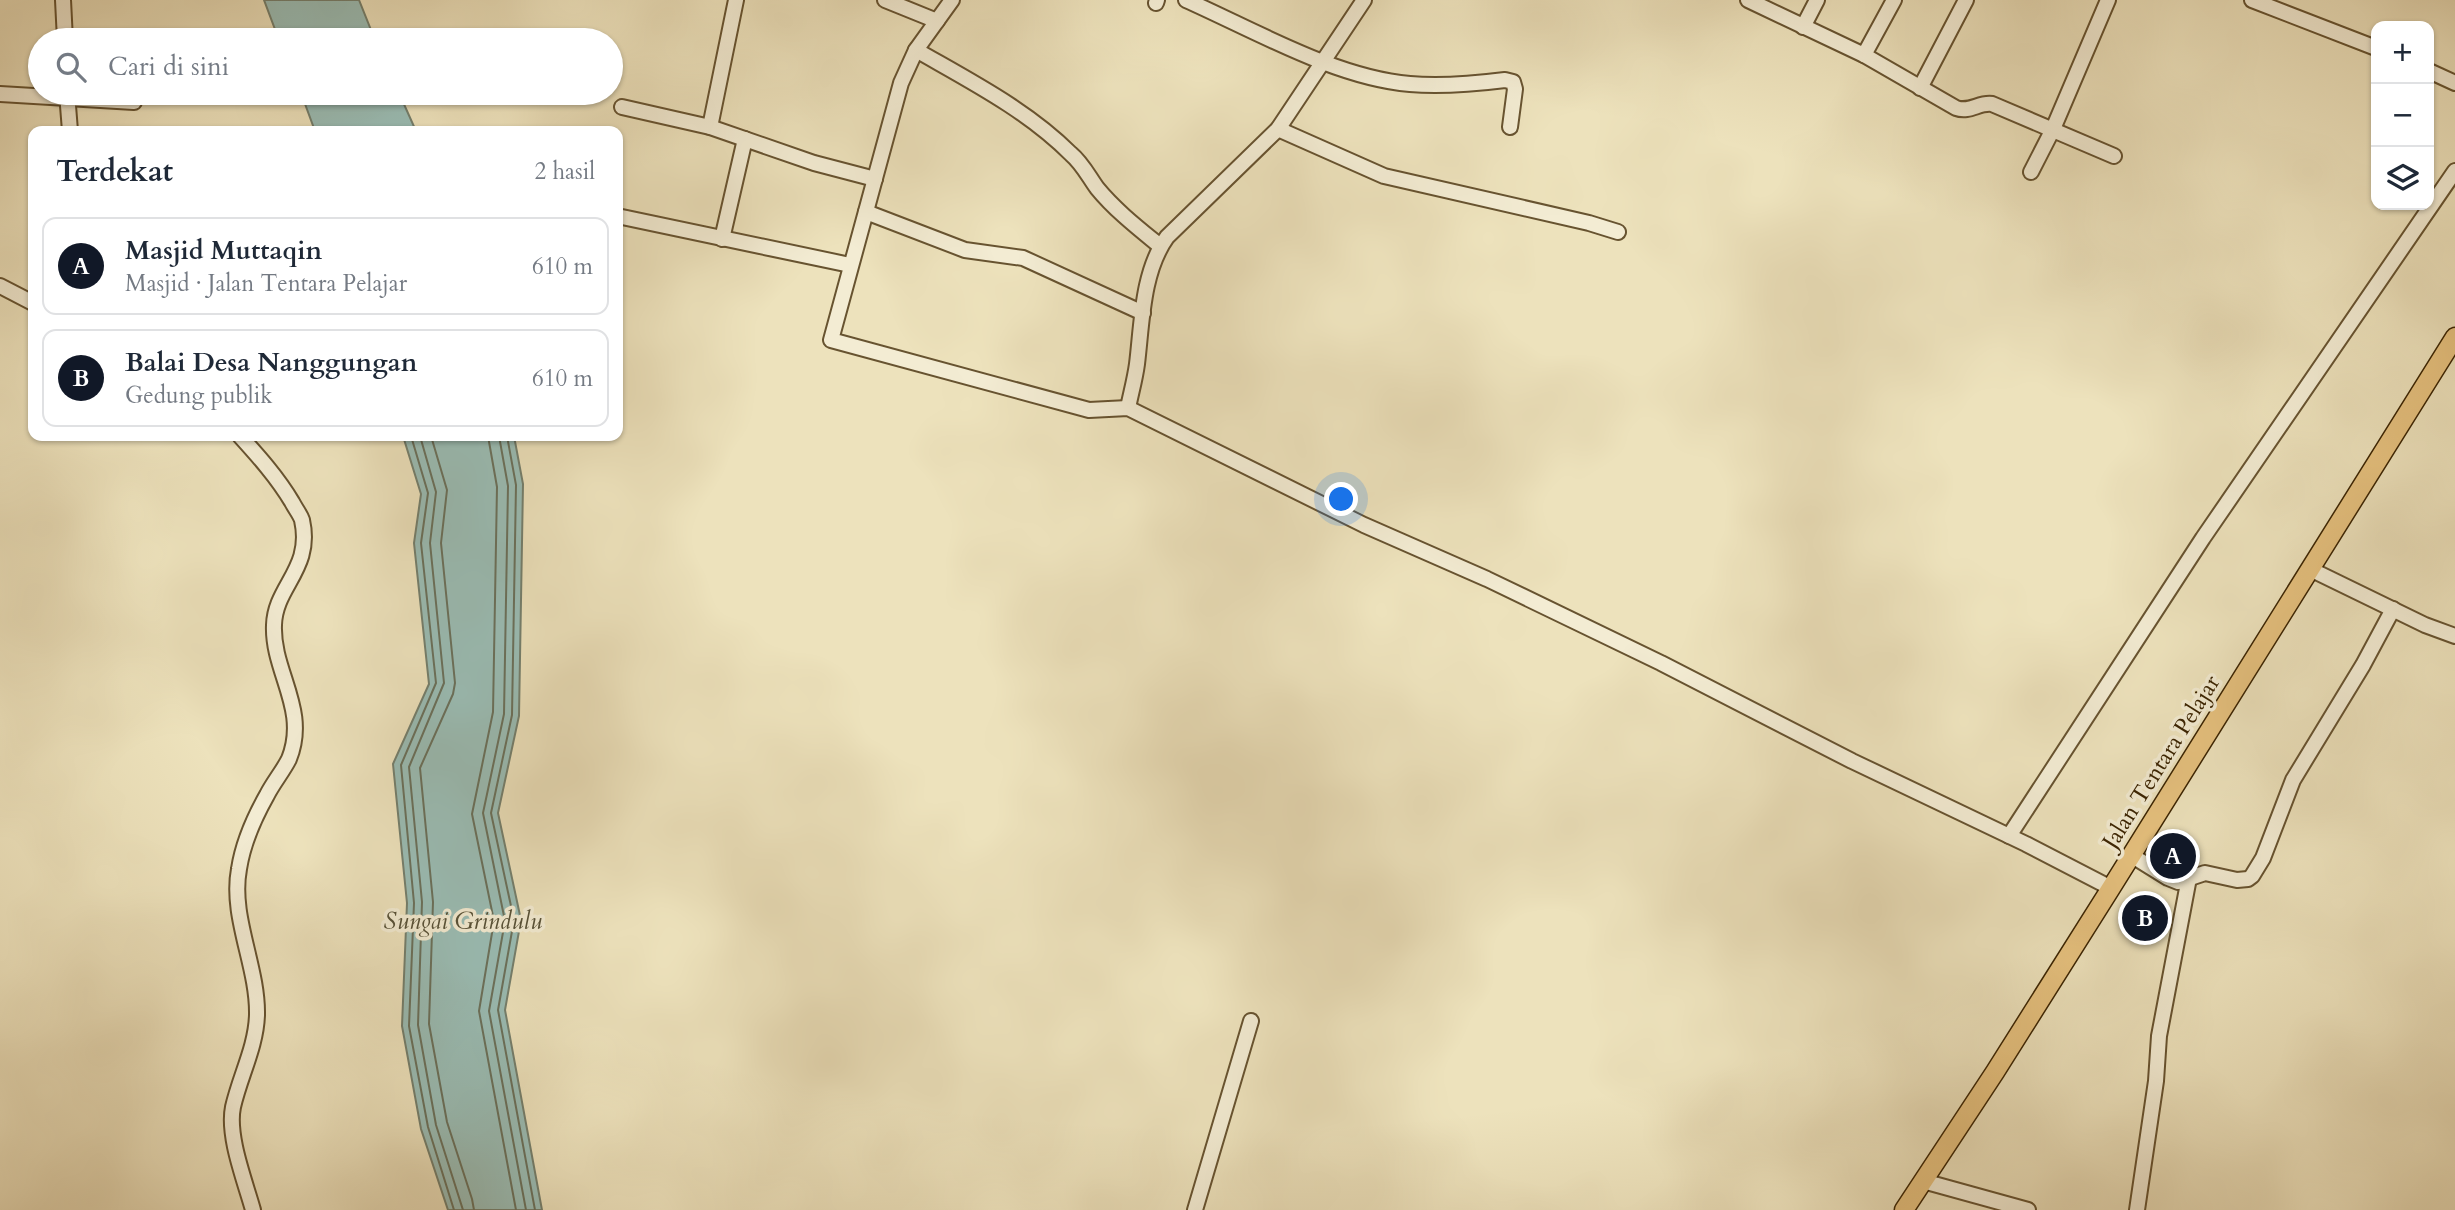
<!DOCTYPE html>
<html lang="id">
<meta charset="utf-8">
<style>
body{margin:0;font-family:Cardo,serif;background:#f6f6f7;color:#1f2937}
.controls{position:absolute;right:21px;top:21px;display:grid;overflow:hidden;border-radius:14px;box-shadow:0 2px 5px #0004}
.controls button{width:63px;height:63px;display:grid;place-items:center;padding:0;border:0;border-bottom:2px solid #e0e1e3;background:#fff;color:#1f2937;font:35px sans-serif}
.you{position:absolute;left:1342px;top:500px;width:24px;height:24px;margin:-18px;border:5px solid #fff;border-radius:50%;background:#1a73e8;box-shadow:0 0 0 10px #1a73e833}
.badge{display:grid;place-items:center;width:46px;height:46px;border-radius:50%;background:#111827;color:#fff;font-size:23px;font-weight:700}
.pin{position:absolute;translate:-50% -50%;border:4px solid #fff;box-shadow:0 2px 7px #0006}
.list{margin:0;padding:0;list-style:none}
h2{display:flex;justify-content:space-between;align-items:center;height:91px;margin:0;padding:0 28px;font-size:30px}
h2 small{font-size:23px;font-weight:400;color:#747a83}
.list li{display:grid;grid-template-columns:46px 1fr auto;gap:21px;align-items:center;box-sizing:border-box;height:98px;margin:0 14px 14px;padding:0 14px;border:2px solid #e0e1e3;border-radius:14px}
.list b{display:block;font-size:26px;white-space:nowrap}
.list p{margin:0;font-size:23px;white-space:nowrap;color:#747a83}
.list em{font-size:23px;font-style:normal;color:#747a83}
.icon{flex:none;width:38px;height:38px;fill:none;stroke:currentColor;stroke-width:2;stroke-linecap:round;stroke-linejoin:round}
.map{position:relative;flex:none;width:2455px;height:1210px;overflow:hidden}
.search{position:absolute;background:#fff;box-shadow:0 2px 5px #0004;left:28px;top:28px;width:595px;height:77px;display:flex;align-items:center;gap:18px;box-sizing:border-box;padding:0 24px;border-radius:38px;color:#747a83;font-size:26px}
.panel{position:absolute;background:#fff;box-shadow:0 2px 5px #0004;left:28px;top:126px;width:595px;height:315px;border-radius:14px}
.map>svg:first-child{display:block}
.water{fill:#9abdb5;stroke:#747f6d;stroke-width:2}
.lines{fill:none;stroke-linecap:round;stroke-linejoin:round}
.shore{stroke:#6a705b;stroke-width:2}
.minor-casing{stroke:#675330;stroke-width:18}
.major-casing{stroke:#3a2301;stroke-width:21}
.minor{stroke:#f3ecd3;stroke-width:14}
.major{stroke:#e6c17e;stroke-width:18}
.labels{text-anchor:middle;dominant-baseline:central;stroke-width:7;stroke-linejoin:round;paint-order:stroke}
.street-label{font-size:23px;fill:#3a2301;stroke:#f3ecd3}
.water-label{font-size:24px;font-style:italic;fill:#575137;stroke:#f3ecd3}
</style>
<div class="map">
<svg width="2455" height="1210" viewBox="0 0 2455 1210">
<rect width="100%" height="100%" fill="#ede2bc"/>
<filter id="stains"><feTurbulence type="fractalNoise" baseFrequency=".00286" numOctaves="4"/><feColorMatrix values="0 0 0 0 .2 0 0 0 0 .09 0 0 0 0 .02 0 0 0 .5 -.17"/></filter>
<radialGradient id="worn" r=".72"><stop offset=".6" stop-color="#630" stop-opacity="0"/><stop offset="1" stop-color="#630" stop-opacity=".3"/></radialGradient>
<g class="water">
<polygon points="264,0 359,0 375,40 279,40"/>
<polygon points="301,93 399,93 416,131 315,131"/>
<polygon points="403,436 514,436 523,484 519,716 498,813 521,920 505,1010 542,1210 448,1210 421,1129 402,1026 407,903 393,764 429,684 414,543 421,494"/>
</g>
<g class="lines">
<g class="shore">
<polyline points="411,436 428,493 421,543 436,683 401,765 414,903 409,1026 428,1127 454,1210"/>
<polyline points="420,436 436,492 430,543 444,683 409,767 422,902 418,1025 436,1125 463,1210"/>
<polyline points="431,436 447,490 441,543 455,683 453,694 420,768 433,902 429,1024 447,1122 472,1199 474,1210"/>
<polyline points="488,436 497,487 493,712 472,814 494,921 479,1011 516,1210"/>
<polyline points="499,436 508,486 504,714 483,813 505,921 489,1011 526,1210"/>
<polyline points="507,436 516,485 512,715 491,813 514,920 498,1010 535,1210"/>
</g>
<g class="minor-casing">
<g id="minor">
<polyline points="63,0 65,40"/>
<polyline points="885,0 937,21"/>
<polyline points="952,0 916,50 901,83 831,340 1089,410 1128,408 1364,525 1487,579 1661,663 1852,761 2026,844 2111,888"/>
<path d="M1186 0C1254 30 1336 78 1410 84 1442 87 1473 84 1505 80L1513 82 1515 89 1510 127"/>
<path d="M1748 0 1864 55 1956 108C1970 113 1979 102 1992 104L2114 156"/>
<polyline points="2252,0 2376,48"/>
<polyline points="1156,3 1157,0"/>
<polyline points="1803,27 1817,0"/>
<path d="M916 50C970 81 1027 110 1071 154 1082 163 1089 177 1097 188 1115 210 1138 228 1160 246"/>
<polyline points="1864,55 1894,0"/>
<polyline points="2429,71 2455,83"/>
<polyline points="1920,88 1966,0"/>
<polyline points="67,93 70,131"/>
<polyline points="0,94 134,102"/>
<polyline points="622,107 710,127 814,163 875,179"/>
<polyline points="710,127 736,0"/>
<polyline points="1278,129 1384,176 1589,223 1618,232"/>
<polyline points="2031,172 2053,129 2108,0"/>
<polyline points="866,212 965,250 1023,258 1143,313"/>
<polyline points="622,217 850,265"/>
<polyline points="722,239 745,139"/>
<polyline points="0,286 33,303"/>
<path d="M1128 408C1131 393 1135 379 1137 364 1142 323 1142 272 1167 237L1278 129 1364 0"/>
<path d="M240 436C259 457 277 477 292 502 295 508 300 514 302 520 313 569 275 586 274 625 272 672 309 709 289 759 283 771 273 783 267 795 254 818 243 843 239 869 230 917 258 966 257 1015 256 1047 240 1076 233 1107 227 1136 245 1181 253 1210"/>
<polyline points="2312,570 2425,625 2455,636"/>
<polyline points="2009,836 2203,538 2455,171"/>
<polyline points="2131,855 2168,878 2178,882 2205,873 2237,880 2248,879 2252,876 2263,858 2293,780 2363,665 2393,609"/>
<polyline points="1923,1181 2028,1210"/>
<polyline points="1195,1210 1251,1021"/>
<polyline points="2137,1210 2156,1081 2159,1036 2189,878"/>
</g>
</g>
<g class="major-casing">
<polyline id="major" points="1904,1210 1995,1072 2111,888 2455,337"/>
</g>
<use href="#minor" class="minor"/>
<use href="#major" class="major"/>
</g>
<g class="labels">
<g class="street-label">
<text transform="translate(2161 762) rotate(-58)">Jalan Tentara Pelajar</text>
</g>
<g class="water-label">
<text x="463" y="921">Sungai Grindulu</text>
</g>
</g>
<rect width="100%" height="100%" filter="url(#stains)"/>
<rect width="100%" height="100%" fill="url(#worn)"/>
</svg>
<div class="controls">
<button>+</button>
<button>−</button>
<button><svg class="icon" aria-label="layers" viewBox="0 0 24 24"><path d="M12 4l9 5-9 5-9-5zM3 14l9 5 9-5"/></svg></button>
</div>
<div class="you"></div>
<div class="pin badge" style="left:2173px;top:856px">A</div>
<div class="pin badge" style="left:2145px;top:918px">B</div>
<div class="search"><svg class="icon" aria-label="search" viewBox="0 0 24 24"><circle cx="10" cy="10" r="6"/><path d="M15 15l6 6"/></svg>Cari di sini</div>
<section class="panel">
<h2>Terdekat<small>2 hasil</small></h2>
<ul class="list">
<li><span class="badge">A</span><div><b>Masjid Muttaqin</b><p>Masjid · Jalan Tentara Pelajar</p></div><em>610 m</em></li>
<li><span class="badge">B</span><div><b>Balai Desa Nanggungan</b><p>Gedung publik</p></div><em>610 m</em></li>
</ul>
</section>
</div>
